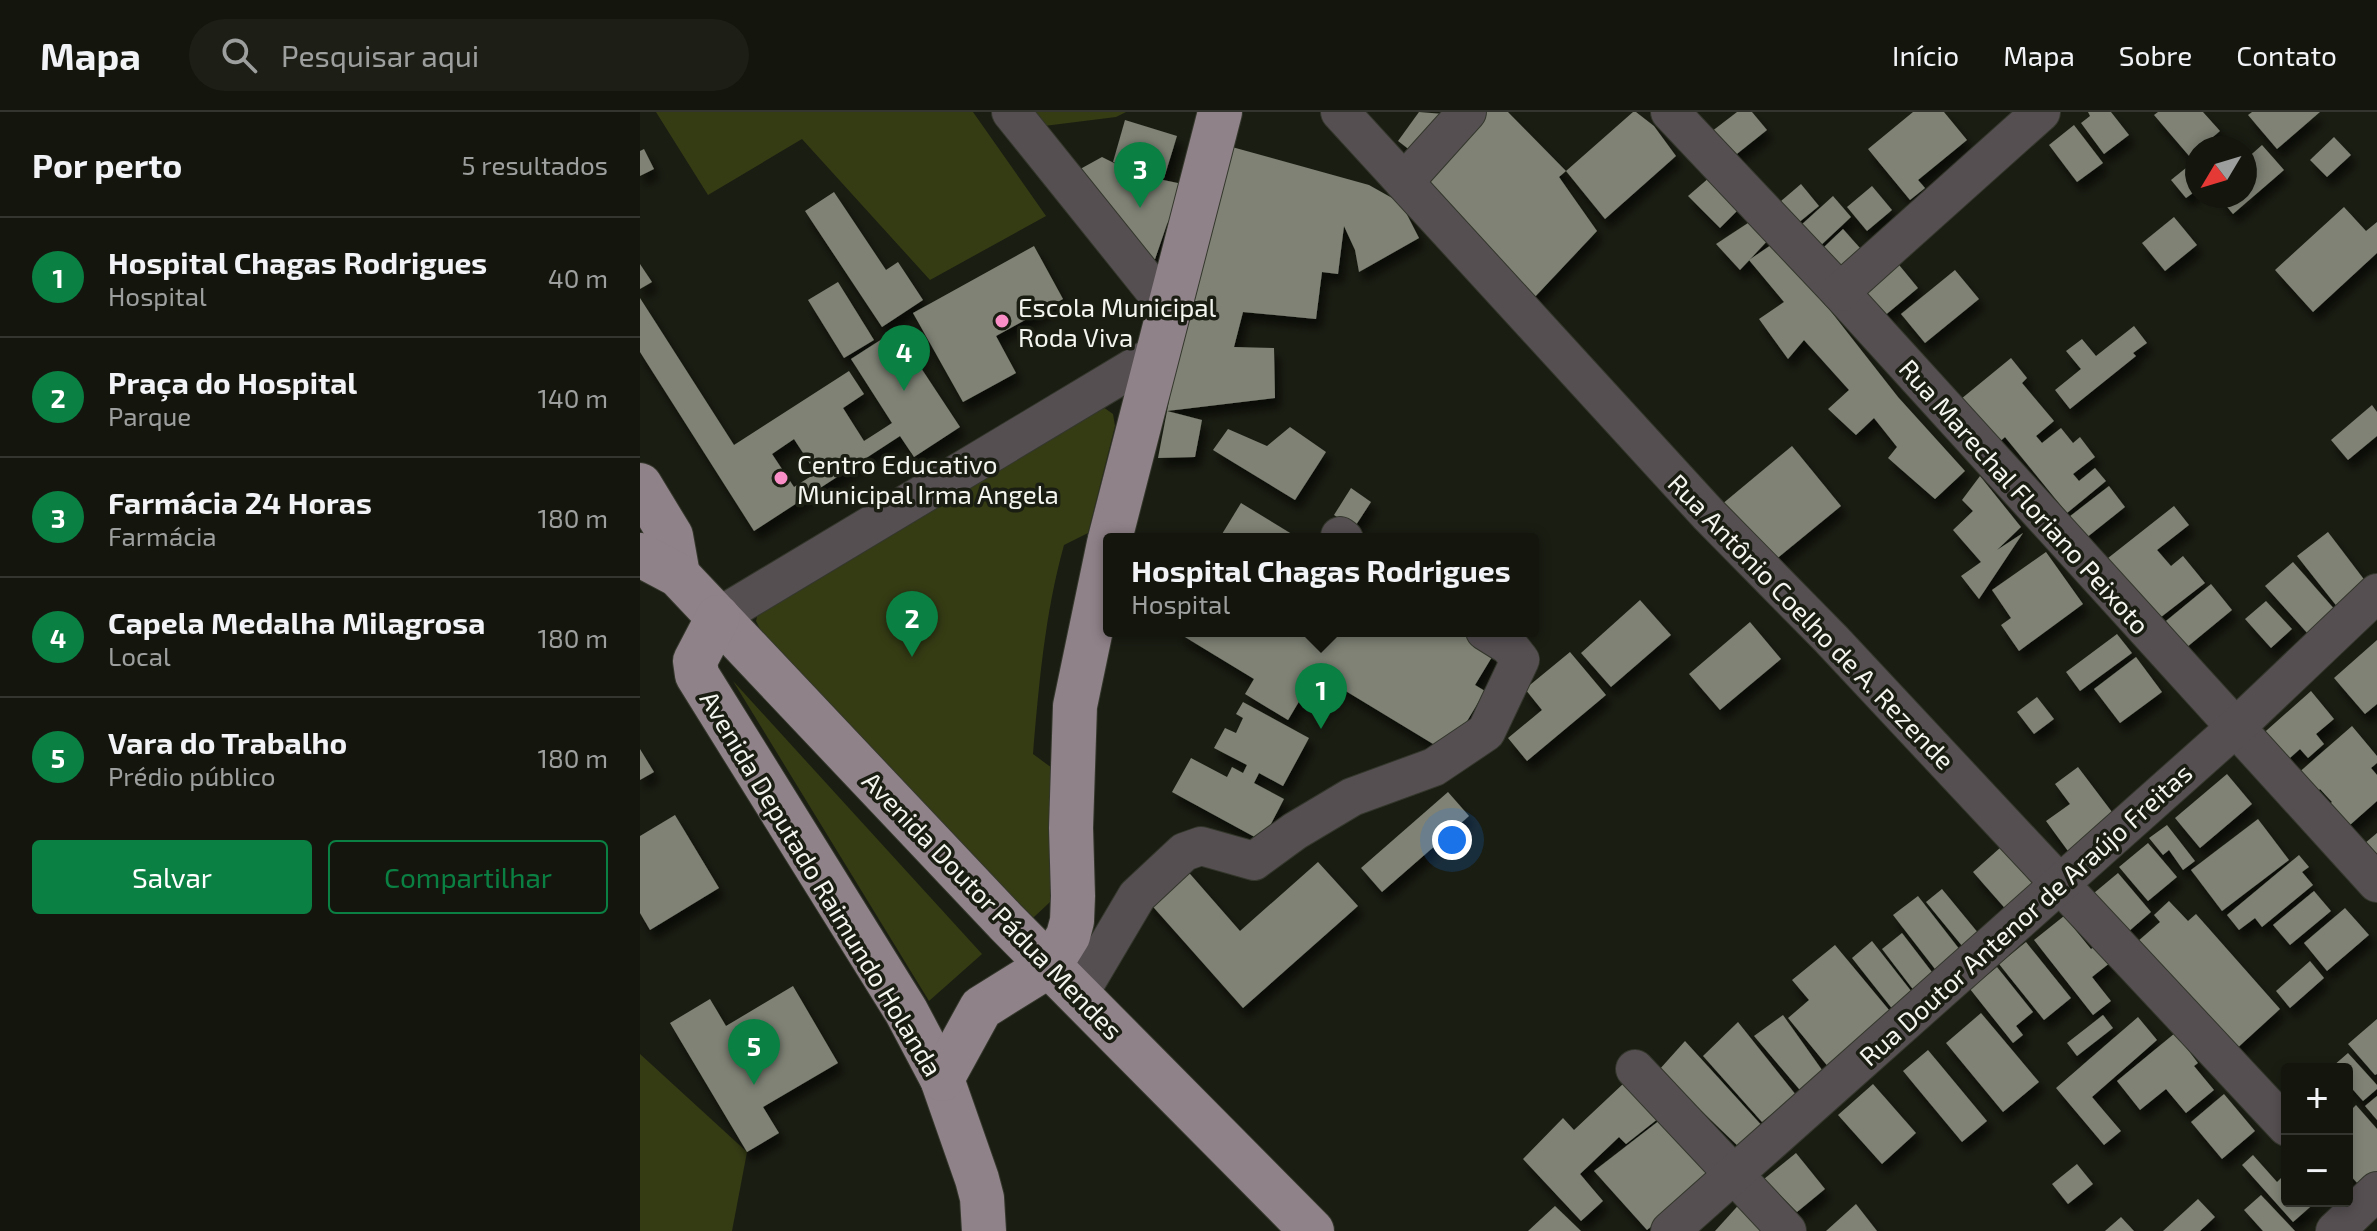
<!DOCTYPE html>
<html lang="pt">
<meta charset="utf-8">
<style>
body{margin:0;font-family:"Exo 2",sans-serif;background:#1d1f17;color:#f1f3f6}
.controls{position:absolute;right:24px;bottom:24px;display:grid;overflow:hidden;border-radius:8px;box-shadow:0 4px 12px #0003}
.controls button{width:72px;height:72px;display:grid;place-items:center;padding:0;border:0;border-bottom:2px solid #33352e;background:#14160e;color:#f1f3f6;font:40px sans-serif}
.compass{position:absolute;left:1545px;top:24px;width:72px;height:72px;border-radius:50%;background:#14160e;box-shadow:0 4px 12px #0003;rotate:232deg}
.you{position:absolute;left:812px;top:728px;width:28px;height:28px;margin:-20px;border:6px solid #fff;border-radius:50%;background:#1a73e8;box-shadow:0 0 0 12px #1a73e833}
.badge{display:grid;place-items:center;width:52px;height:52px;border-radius:50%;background:#0b8043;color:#fff;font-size:26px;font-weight:700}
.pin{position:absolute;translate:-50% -66px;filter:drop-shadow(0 2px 4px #0008)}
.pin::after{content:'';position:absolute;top:42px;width:28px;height:24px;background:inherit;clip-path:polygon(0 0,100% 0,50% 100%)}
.popup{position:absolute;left:463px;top:421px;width:436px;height:104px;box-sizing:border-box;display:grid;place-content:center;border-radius:8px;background:#14160e;filter:drop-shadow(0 2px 6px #0005);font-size:26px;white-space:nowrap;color:#9d9f9e}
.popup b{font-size:30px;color:#f1f3f6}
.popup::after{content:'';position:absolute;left:50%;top:100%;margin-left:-16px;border:16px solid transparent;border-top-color:#14160e}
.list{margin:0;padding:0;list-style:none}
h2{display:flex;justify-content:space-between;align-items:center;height:104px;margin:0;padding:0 32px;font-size:34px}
h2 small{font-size:26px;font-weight:400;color:#9d9f9e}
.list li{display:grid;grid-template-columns:52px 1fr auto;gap:24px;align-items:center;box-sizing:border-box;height:120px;padding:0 32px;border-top:2px solid #33352e}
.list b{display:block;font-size:30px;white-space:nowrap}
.list p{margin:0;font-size:26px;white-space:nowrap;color:#9d9f9e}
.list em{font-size:26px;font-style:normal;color:#9d9f9e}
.actions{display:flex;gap:16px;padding:24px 32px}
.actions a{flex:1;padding:18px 0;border:2px solid #0b8043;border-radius:8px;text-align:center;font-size:28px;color:#0b8043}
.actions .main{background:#0b8043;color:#fff}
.icon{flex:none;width:44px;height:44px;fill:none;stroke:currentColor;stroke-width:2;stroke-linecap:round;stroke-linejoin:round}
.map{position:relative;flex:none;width:1737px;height:1119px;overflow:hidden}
header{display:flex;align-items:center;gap:48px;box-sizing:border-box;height:112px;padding:0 40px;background:#14160e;border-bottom:2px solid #33352e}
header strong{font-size:38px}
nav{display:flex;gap:44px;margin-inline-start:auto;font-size:28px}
.search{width:560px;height:72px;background:#1d1f17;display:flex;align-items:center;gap:20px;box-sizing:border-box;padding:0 28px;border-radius:44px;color:#9d9f9e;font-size:30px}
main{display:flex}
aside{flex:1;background:#14160e}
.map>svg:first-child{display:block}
.green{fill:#353c14}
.building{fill:#7f8275;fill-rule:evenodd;filter:url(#shadow)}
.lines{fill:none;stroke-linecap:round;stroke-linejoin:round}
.minor-casing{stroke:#34372c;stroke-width:40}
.major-casing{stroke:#34372c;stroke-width:46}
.minor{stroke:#554f52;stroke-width:38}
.major{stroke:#8f8288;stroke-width:44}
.poi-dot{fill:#fa8fc8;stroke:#1a1d12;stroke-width:3}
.labels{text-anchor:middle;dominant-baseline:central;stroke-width:7;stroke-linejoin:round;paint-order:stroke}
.poi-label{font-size:26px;fill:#f3f5ee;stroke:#1a1d12;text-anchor:start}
.street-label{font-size:26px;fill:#f3f5ee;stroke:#1a1d12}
</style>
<header>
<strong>Mapa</strong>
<div class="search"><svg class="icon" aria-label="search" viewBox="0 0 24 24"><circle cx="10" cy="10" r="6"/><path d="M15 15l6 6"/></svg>Pesquisar aqui</div>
<nav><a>Início</a><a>Mapa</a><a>Sobre</a><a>Contato</a></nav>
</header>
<main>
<aside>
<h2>Por perto<small>5 resultados</small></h2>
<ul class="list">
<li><span class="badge">1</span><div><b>Hospital Chagas Rodrigues</b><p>Hospital</p></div><em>40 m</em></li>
<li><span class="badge">2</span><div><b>Praça do Hospital</b><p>Parque</p></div><em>140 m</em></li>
<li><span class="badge">3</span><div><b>Farmácia 24 Horas</b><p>Farmácia</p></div><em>180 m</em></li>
<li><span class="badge">4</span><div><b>Capela Medalha Milagrosa</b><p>Local</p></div><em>180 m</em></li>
<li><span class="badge">5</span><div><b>Vara do Trabalho</b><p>Prédio público</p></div><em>180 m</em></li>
</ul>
<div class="actions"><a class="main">Salvar</a><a>Compartilhar</a></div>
</aside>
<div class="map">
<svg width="1737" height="1119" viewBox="0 0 1737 1119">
<defs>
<filter id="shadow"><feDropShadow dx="5" dy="9" stdDeviation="4" flood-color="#0009"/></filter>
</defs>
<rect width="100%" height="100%" fill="#1a1d12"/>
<g class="green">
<polygon points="16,0 333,0 406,104 290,168 162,27 68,83"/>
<polygon points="394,0 486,0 476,5 404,14"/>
<path d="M456 290 473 302 475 314 448 421 424 433C405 501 399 572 393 642L412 656 410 790 393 806 380 807 125 527 116 509 119 497Z"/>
<polygon points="93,569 342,842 289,889"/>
<polygon points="0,942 107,1040 92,1119 0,1119"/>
</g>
<g class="building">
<polygon points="779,0 804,2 775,42 758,29"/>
<polygon points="841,0 868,0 926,59 993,0 996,0 1014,14 1036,44 965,107 926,59 919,65 957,119 892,188 783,78"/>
<polygon points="1097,0 1112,0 1127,18 1088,49 1067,23"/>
<polygon points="1273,0 1304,0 1327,28 1278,68 1285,76 1270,88 1228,37"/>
<polygon points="1448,0 1471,0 1489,23 1464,42 1441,11 1450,4"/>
<polygon points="1518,0 1563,0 1580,19 1560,36 1557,36 1550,45 1514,3"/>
<polygon points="1612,0 1680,0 1637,37 1608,3"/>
<polygon points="485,8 537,24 524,66 473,50"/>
<polygon points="1434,13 1463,51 1437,70 1409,33"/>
<polygon points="1694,25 1711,43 1687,65 1670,48"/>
<polygon points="1622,33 1644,58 1593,102 1578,84 1605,84 1605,48"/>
<polygon points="592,35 729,73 761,91 779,126 719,160 715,138 704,114 698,162 682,160 676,207 603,200 594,235 634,236 635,286 527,299 539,234 553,195"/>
<polygon points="4,37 14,57 0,64 0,39"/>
<polygon points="462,45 498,63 548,73 527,112 511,159 433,61"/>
<polygon points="1557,47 1557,78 1546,86 1531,68"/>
<polygon points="1070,65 1100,96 1080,116 1048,84"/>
<polygon points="1161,72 1179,94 1152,116 1134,95"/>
<polygon points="1232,74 1252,98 1227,119 1207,95"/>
<polygon points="194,80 246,158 258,150 283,188 242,215 165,99"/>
<polygon points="1193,84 1211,105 1178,136 1159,115"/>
<polygon points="1704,95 1726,119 1737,110 1737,141 1673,200 1635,158"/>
<polygon points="1534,105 1557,133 1525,159 1502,131"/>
<polygon points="1108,111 1130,126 1100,158 1076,132"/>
<polygon points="1203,117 1220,136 1199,155 1182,137"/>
<polygon points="1131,133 1189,197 1258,285 1325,359 1295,387 1248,346 1257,335 1234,306 1216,323 1188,297 1209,278 1164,228 1148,247 1119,207 1144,190 1109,148"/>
<polygon points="394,134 423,187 356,224 376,261 323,290 273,201"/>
<polygon points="1255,148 1278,176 1243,205 1220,177"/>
<polygon points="0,152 12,170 0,177"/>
<polygon points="1315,158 1339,187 1285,231 1261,202"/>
<polygon points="198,170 234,228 204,246 168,188"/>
<path d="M0 186 94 333 209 259 224 282 203 296 224 329 252 311 211 247 256 218 320 315 274 345 260 324 114 419 0 240ZM154 327 176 361 154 375 132 342Z"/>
<polygon points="1494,214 1507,231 1493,241 1496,244 1430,297 1415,278 1441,257 1426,239 1442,227 1456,244"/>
<polygon points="1371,246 1387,266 1382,271 1414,309 1396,324 1402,331 1421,316 1433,331 1440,325 1455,345 1433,362 1439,369 1455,356 1466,369 1427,401 1365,325 1357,332 1321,287"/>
<polygon points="1732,293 1737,300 1737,324 1708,348 1691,328"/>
<polygon points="527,299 562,308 555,345 518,346"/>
<polygon points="650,315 686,340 655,388 573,338 588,317 627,334"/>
<polygon points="1152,334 1201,394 1129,453 1081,393"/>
<polygon points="1340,364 1381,415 1357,438 1383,421 1339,487 1321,464 1341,450 1313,418 1333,399 1322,388"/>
<polygon points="1469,374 1485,395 1446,426 1429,405"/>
<polygon points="711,376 731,390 714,416 694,403"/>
<polygon points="601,391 660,427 579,427"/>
<polygon points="1534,394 1549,413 1517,438 1531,454 1543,444 1565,471 1512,512 1463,450"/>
<polygon points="1688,420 1729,474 1699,497 1657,444"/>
<polygon points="1406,440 1443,492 1379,539 1361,513 1371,506 1352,478"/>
<polygon points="1653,450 1696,499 1669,523 1625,474"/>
<polygon points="1571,472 1592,498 1547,535 1526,509"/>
<polygon points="1000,488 1031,523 971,575 941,541"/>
<polygon points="1626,489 1652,517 1631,536 1605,507"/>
<polygon points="1110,510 1141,547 1080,598 1049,562"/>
<polygon points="535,519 820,519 855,540 835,573 845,579 808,641 676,561 648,608 605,582 614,567"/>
<polygon points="1477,522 1492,541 1440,579 1426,560"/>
<polygon points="1737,528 1737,592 1725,602 1694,566"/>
<polygon points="930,540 966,583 887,649 868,626 902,598 885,577"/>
<polygon points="1496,545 1522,580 1480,611 1454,577"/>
<polygon points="1671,579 1694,607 1676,622 1684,632 1668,646 1660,637 1642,653 1618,626"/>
<polygon points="1397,585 1414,607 1394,622 1377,600"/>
<polygon points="603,590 669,626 643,674 619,661 614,671 644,687 622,729 532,680 551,646 587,665 592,655 603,661 607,653 574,636 585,616 596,621 603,606 596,602"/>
<polygon points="1712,614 1737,644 1737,651 1731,656 1737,663 1737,689 1702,720 1683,698 1692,690 1680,677 1673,683 1656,663"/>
<polygon points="0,637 14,660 0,668"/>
<polygon points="1438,655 1475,704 1428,739 1406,709 1430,692 1415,672"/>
<polygon points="1587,662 1612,692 1560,736 1535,706"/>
<polygon points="808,680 829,704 742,780 721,756"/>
<polygon points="35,703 79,776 10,818 0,801 0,724"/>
<polygon points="1618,707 1649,748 1582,799 1551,758"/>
<polygon points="1527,713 1555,749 1543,758 1529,738 1523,743 1509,726"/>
<polygon points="1737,721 1737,758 1718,737"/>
<polygon points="1508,731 1537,765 1508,789 1479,755"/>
<polygon points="1361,735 1397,777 1370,802 1333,760"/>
<polygon points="1659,743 1669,755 1662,760 1673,773 1622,815 1615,806 1599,818 1587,803"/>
<polygon points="678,750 718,794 603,896 507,788 544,755 600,819"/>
<polygon points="1478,761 1511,800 1488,820 1454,781"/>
<polygon points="1302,777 1339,822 1323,835 1286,790"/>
<polygon points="1674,779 1691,799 1650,833 1633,813"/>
<polygon points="1278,784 1320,838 1295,857 1253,803"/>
<polygon points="1529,789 1548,809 1556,802 1640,897 1594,939 1497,830 1520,810 1514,803"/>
<polygon points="1705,796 1729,823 1687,859 1664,831"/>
<polygon points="1424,804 1451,837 1457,833 1471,850 1452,865 1471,889 1453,903 1394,828"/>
<polygon points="1262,821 1295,864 1275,880 1242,837"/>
<polygon points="1232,829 1275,884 1254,899 1212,846"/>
<polygon points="1386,830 1431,886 1404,908 1359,852"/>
<polygon points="1195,833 1254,904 1190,957 1148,906 1169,888 1152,868"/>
<polygon points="1670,849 1684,866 1650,896 1636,879"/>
<polygon points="1357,855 1393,900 1376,914 1383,923 1373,931 1330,877"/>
<polygon points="153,874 198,951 123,995 139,1021 107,1040 30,911 70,887 86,914"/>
<polygon points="1341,901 1399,970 1363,1000 1306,931"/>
<polygon points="1143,903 1187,965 1165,984 1114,924"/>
<polygon points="1463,903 1473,916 1437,944 1427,931"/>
<polygon points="1498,905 1517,928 1452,985 1481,1019 1464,1033 1416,976"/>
<polygon points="1737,907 1737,962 1735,963 1708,932"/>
<polygon points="1098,910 1156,983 1122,1010 1063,944"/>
<polygon points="1535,921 1558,951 1554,954 1574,978 1546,1001 1526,977 1500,998 1477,969"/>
<polygon points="1045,929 1124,1016 1101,1037 1019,958"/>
<polygon points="1288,938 1347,1009 1322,1030 1263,959"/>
<polygon points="1708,941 1737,973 1737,977 1723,989 1707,971 1707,957 1695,957 1693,954"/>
<polygon points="984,971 1019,1006 986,1032 979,1025 940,1062 963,1089 941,1109 883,1047 923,1006 934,1018"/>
<polygon points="1233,972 1276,1021 1242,1052 1198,1003"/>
<polygon points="1584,982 1615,1019 1582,1047 1551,1010"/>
<polygon points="1737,984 1737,1008 1725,994"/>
<polygon points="1716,993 1737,1017 1737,1059 1720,1074 1707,1060 1707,1002"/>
<polygon points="1020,1008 1072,1064 1007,1118 954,1059"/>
<polygon points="1156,1041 1185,1077 1157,1100 1124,1067"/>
<polygon points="1613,1043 1637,1070 1647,1060 1647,1089 1677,1089 1653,1110 1602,1053"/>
<polygon points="1437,1052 1453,1072 1428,1092 1412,1072"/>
<polygon points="1621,1083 1655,1119 1623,1119 1604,1098"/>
<polygon points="1104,1087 1132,1119 1075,1119"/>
<polygon points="1558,1087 1575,1105 1560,1119 1523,1119"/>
<polygon points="1216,1092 1237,1119 1186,1119"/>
<polygon points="915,1094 941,1119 888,1119"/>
<polygon points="1481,1105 1494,1119 1465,1119"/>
</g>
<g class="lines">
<g class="minor-casing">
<g id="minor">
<polyline points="371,0 530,198"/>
<polyline points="700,0 1069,403 1191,527 1647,1015"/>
<polyline points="1030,0 1200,180 1737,771"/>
<polyline points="764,70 827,0"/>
<polyline points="1200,180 1401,0"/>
<polyline points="700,424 704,427"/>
<polyline points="78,505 518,241"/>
<polyline points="439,882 497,784 544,740 561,734 614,749 655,719 712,685 794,655 846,620 880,548 869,534 845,519"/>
<polyline points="995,957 1147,1119"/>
<polyline points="1030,1119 1595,616 1737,481"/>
<polyline points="1695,1119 1737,1079"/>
</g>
</g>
<g class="major-casing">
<g id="major">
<polyline points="0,373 31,424 38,463"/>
<polyline points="470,427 580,0"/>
<polyline points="0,443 38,463 366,810 672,1119"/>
<polyline points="78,505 55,549 57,563 266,899 302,967 337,1067 342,1086 344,1119"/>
<polyline points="302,967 341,896 410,853 428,824 432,809 433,784 431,716 435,594 469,431"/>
</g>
</g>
<use href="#minor" class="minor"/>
<use href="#major" class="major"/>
</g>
<g class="poi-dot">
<circle cx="362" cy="209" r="8"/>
<circle cx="141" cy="366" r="8"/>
</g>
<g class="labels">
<g class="poi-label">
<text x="378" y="194">Escola Municipal<tspan x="378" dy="30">Roda Viva</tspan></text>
<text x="157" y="351">Centro Educativo<tspan x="157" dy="30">Municipal Irma Angela</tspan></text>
</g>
<g class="street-label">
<text transform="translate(1385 384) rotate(48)">Rua Marechal Floriano Peixoto</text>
<text transform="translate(1172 509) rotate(46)">Rua Antônio Coelho de A. Rezende</text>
<text transform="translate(182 771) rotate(59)">Avenida Deputado Raimundo Holanda</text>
<text transform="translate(353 793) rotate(46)">Avenida Doutor Pádua Mendes</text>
<text transform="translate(1385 802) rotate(-42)">Rua Doutor Antenor de Araújo Freitas</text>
</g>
</g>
</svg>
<div class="controls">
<button>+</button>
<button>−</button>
</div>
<svg class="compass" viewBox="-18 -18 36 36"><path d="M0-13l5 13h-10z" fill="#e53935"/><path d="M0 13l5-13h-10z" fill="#9d9f9e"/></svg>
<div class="you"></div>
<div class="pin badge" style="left:681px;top:617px">1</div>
<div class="popup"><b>Hospital Chagas Rodrigues</b>Hospital</div>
<div class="pin badge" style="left:272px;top:545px">2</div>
<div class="pin badge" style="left:500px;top:96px">3</div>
<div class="pin badge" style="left:264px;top:279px">4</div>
<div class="pin badge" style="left:114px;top:973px">5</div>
</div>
</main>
